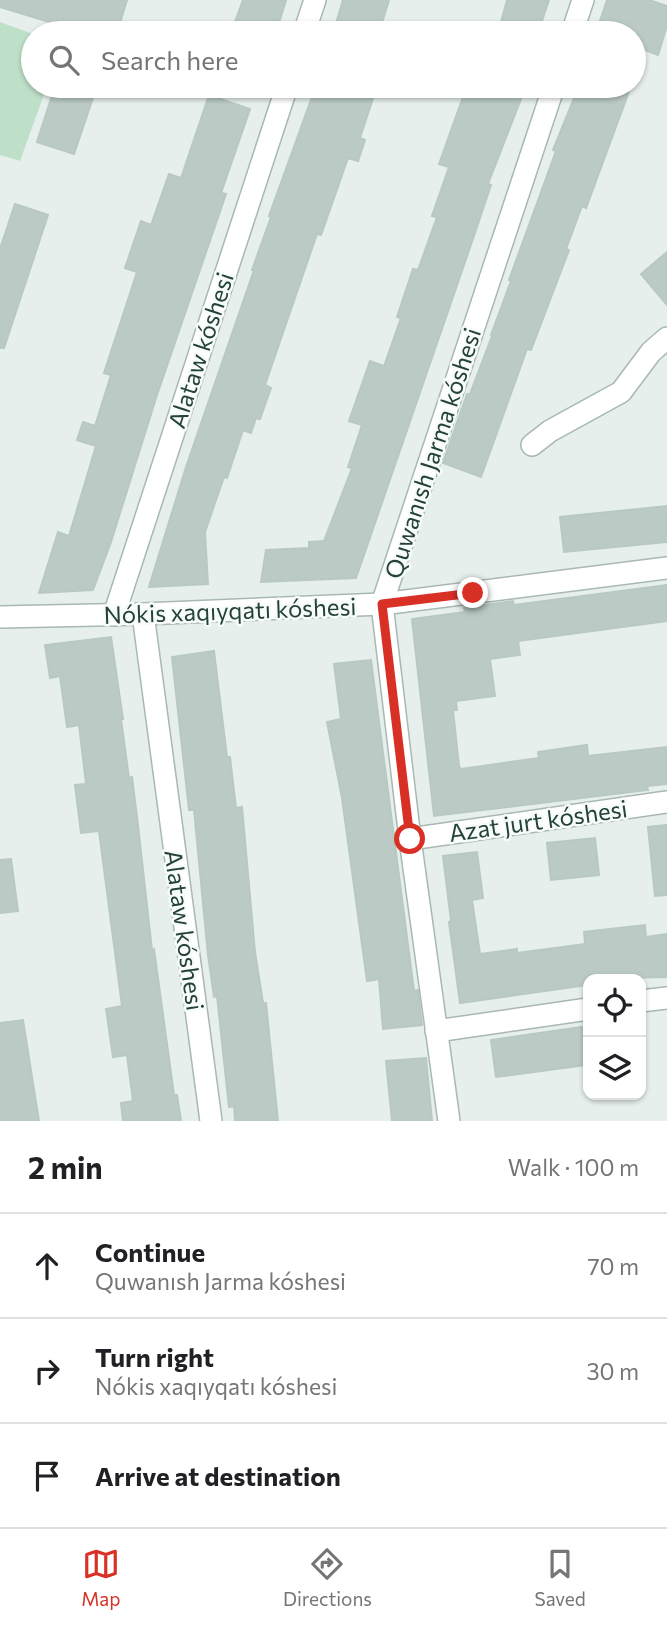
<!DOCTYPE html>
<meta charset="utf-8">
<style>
body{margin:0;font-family:Commissioner,sans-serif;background:#f2f2f2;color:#202124}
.controls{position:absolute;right:21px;bottom:21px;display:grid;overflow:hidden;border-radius:14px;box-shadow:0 2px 5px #0004}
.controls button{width:63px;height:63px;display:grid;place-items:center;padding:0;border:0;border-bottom:2px solid #e0e0e0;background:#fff;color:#202124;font:35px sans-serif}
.stop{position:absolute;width:21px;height:21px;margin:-16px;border:5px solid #d93025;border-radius:50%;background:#fff}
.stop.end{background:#d93025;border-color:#fff;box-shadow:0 2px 7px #0008}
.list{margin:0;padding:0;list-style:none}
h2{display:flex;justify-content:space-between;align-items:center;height:91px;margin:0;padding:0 28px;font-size:30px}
h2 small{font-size:23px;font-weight:400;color:#757577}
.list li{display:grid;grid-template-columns:46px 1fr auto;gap:21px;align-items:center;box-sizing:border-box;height:105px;padding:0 28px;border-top:2px solid #e0e0e0}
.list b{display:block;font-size:26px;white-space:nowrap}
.list p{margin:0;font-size:23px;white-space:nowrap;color:#757577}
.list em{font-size:23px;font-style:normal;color:#757577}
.icon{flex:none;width:38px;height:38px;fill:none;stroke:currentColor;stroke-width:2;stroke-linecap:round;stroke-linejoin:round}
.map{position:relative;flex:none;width:667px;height:1121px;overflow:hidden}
.search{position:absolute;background:#fff;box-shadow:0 2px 5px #0004;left:21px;right:21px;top:21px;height:77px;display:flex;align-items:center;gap:18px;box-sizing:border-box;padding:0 24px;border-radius:38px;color:#757577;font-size:26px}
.sheet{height:406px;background:#fff}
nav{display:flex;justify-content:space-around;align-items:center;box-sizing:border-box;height:98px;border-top:2px solid #e0e0e0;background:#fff;font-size:19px;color:#757577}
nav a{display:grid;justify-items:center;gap:4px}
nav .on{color:#d93025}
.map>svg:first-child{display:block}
.green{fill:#bfe0c8}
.building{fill:#bbcac4;stroke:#b8c9c2;stroke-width:2}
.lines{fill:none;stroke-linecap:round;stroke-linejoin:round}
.minor-casing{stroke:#a8b8b2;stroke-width:24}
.minor{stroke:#fff;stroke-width:21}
.route{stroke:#d93025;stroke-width:9}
.labels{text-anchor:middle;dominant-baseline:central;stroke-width:5;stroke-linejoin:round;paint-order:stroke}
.street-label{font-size:24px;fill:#24423a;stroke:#f7fbf9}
</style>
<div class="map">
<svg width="667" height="1121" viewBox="0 0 667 1121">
<rect width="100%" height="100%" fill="#e6efeb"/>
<polygon class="green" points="0,22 33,34 33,86 47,86 20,161 0,155"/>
<g class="building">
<polygon points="0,0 127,0 117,33 85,33 0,7"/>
<polygon points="243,0 286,0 276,33 231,33"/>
<polygon points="343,0 389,0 379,33 333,33"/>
<polygon points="507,0 549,0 538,33 498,33"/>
<polygon points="607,0 649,0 667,6 667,26 658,55 634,46 634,33 596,33"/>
<polygon points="55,86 97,86 74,154 37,142"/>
<polygon points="316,86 377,86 360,138 365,140 358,161 348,158 321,235 317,234 265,385 271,388 260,419 256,418 251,433 243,430 227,478 224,477 205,532 208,584 149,587 186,467 254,270 252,270 271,217 269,216"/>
<polygon points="478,86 526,86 488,184 491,185 475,233 356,578 261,582 266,550 309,548 309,542 324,541 352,468 348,467 362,425 349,421 370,361 384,366 401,318 397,317 413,269 418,270 437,217 432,216 449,167 439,164 464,94 473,98"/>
<polygon points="579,86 631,86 586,208 582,206 566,249 569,250 531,350 527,349 481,477 443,463 467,394 470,394 492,336 491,335 511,281 509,280 556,151 553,150"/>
<polygon points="209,95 250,109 221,193 226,194 157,395 111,542 93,590 39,593 58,532 69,536 96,446 77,440 83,422 95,426 111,375 104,373 137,272 125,268 141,221 151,225 169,174 181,178"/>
<polygon points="15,204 48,215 4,348 0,348 0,249"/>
<polygon points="667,252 667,305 641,274"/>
<polygon points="667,506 667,542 564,552 560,517"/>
<polygon points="667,585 667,621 518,641 520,655 490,659 495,696 456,701 457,710 453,710 459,766 461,769 539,758 538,752 587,745 588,756 667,747 667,784 647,786 648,790 434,816 412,619 465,612 464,608 513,601 514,605"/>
<polygon points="111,637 123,719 121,719 129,778 132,777 138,825 152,950 154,949 174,1095 177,1095 181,1121 123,1121 121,1103 133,1101 127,1055 113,1057 106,1009 122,1006 99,831 81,833 75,785 86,784 79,725 67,727 60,676 50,678 45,645"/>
<polygon points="214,651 227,757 230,757 236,808 242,807 255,952 263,1003 266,1003 278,1121 235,1121 234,1106 229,1107 217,996 214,997 208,955 194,810 189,810 172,657"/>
<polygon points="371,660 414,991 418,990 422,1025 383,1029 379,979 367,981 342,798 327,722 341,719 334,664"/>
<polygon points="667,825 667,895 655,896 648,827"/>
<polygon points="595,838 599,875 551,880 547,843"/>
<polygon points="477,852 483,898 472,900 480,954 517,949 517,953 585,944 584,932 645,925 646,937 667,934 667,977 587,979 588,985 460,1003 449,922 451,921 443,856"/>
<polygon points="11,859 18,911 0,913 0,860"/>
<polygon points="23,1020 39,1121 0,1121 0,1023"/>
<polygon points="582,1027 587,1065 496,1077 491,1040"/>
<polygon points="426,1058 432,1121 392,1121 386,1061"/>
</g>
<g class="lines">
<g class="minor-casing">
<g id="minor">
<polyline points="304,33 315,0"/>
<polyline points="572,33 583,0"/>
<polyline points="532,445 550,431 621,392 651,352 667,338"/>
<polyline points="143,614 211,1121"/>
<polyline points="114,615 287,86"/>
<polyline points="0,617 143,614 382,604 667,568"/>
<polyline points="410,839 667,802"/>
<polyline points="641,1001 667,998"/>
<polyline points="436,1031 588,1009"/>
<polyline points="449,1121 410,839 382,604 554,86"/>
</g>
</g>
<use href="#minor" class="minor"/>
</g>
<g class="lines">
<polyline class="route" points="410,839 382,604 473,593"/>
</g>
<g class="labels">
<g class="street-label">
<text transform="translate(200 350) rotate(-72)">Alataw kóshesi</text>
<text transform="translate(432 453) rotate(-72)">Quwanısh Jarma kóshesi</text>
<text transform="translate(230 610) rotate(-2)">Nókis xaqıyqatı kóshesi</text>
<text transform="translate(538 820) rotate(-8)">Azat jurt kóshesi</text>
<text transform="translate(185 930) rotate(82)">Alataw kóshesi</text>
</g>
</g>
</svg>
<div class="controls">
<button><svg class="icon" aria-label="locate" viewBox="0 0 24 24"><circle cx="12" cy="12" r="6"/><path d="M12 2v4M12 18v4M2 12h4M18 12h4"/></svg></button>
<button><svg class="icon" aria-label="layers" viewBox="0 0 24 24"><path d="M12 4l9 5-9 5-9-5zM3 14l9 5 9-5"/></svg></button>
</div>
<div class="stop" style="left:410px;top:839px"></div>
<div class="stop end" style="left:473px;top:593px"></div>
<div class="search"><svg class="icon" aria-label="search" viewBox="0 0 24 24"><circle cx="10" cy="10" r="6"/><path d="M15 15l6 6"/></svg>Search here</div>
</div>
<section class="sheet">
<h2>2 min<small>Walk · 100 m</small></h2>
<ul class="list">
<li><svg class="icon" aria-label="ahead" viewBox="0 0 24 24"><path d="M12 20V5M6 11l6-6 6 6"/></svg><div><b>Continue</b><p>Quwanısh Jarma kóshesi</p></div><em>70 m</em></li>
<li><svg class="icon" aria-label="right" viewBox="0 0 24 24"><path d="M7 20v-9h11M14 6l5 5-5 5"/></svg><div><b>Turn right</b><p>Nókis xaqıyqatı kóshesi</p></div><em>30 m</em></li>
<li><svg class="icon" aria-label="arrive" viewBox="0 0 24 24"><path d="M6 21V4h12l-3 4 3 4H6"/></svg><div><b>Arrive at destination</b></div></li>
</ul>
</section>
<nav>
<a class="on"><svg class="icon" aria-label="map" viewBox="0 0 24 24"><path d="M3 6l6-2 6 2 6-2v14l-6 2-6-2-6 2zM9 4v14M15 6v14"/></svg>Map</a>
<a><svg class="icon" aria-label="directions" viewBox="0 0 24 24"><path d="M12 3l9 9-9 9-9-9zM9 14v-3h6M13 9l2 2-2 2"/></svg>Directions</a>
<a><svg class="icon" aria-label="saved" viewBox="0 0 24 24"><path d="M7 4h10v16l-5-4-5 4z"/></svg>Saved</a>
</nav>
